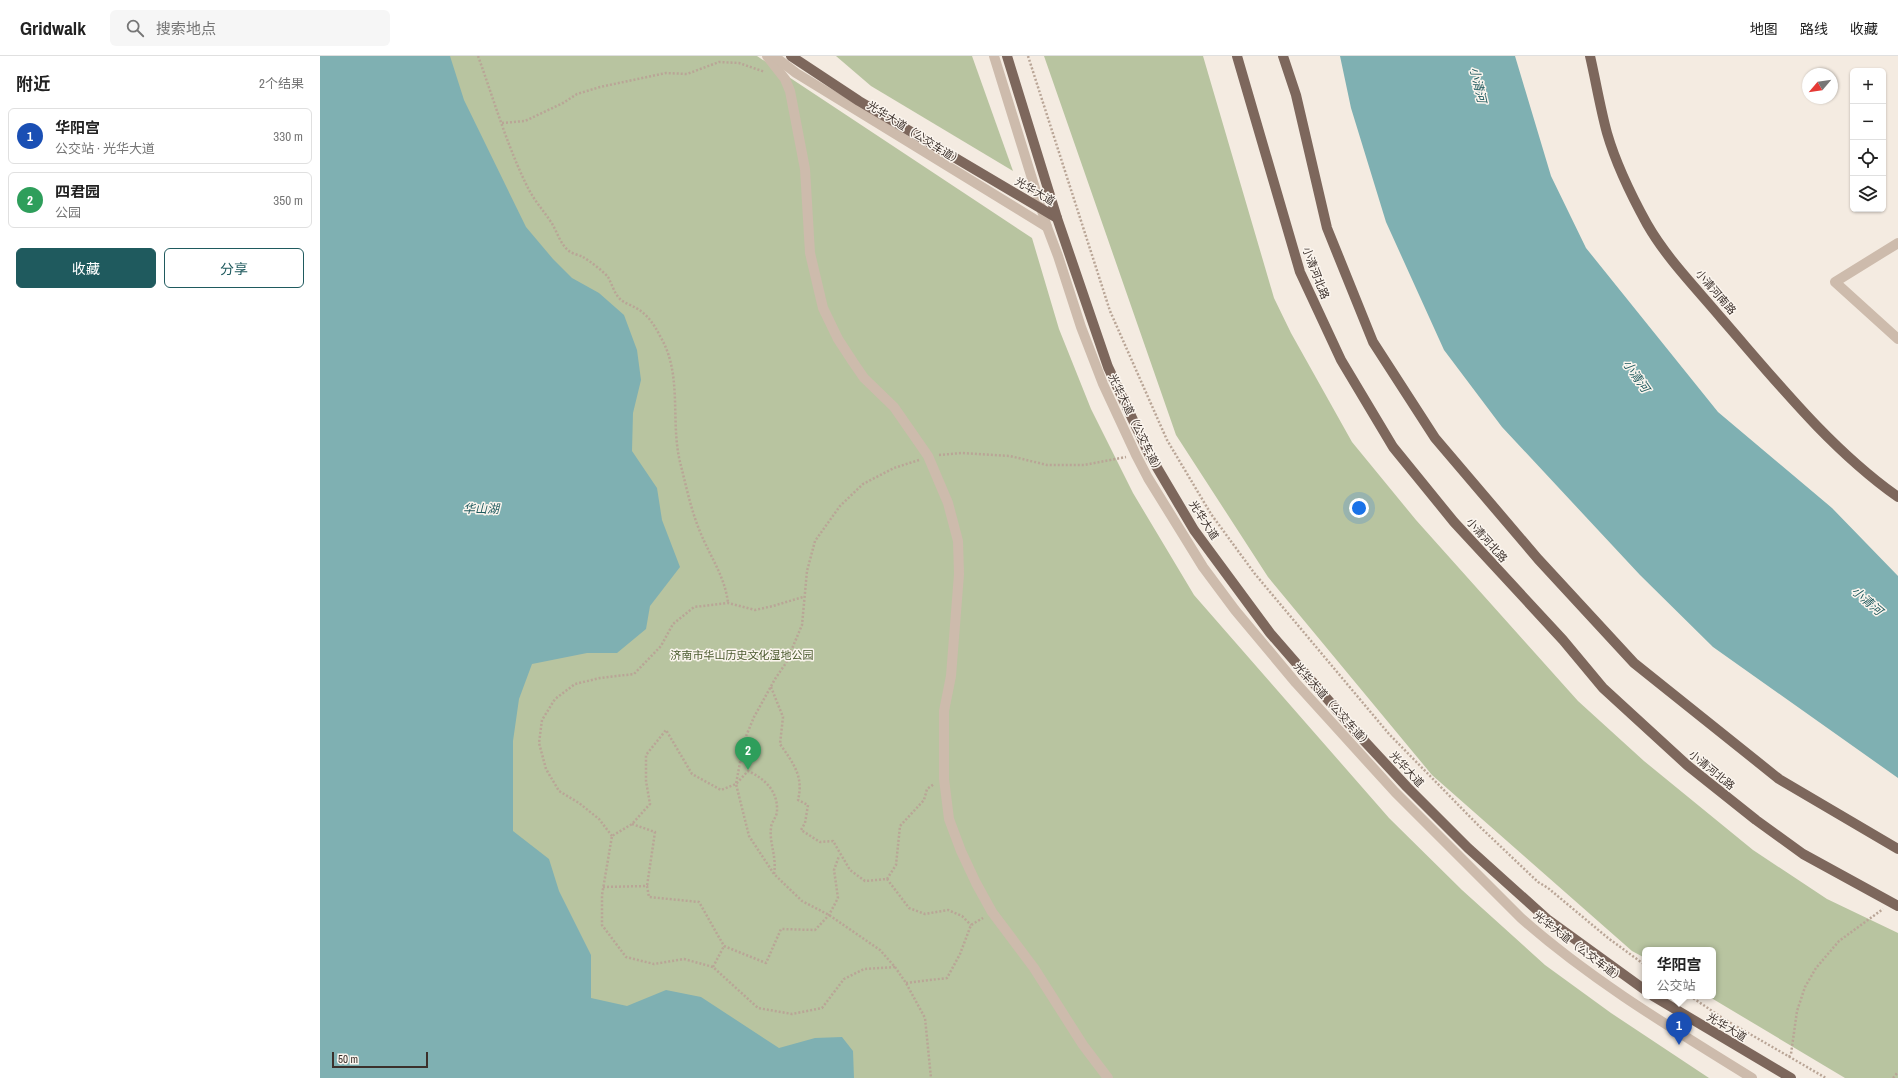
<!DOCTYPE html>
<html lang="zh">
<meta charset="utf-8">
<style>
body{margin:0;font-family:"Archivo Narrow","Noto Sans SC",sans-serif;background:#f6f6f6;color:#222}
.controls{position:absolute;right:12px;top:12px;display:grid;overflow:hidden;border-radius:6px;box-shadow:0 1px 3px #0004}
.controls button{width:36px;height:36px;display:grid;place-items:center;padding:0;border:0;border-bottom:1px solid #e0e0e0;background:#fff;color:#222;font:20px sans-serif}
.compass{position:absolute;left:1482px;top:12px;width:36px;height:36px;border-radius:50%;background:#fff;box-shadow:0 1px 3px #0004;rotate:241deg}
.scale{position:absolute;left:12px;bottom:10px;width:96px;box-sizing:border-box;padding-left:4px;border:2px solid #3b302b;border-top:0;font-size:11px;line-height:14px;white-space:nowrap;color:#3b302b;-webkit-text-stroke:3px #fbf5ee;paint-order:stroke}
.you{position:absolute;left:1039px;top:452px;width:14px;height:14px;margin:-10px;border:3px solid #fff;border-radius:50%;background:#1a73e8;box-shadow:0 0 0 6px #1a73e833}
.badge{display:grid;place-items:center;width:26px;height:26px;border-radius:50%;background:#1f5a5e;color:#fff;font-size:13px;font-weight:700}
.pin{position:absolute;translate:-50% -33px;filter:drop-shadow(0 1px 2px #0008)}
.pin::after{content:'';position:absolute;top:21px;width:14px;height:12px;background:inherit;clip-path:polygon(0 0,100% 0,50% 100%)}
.popup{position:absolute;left:1322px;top:891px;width:74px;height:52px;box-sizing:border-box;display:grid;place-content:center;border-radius:6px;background:#fff;filter:drop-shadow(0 1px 3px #0005);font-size:13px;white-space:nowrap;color:#767676}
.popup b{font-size:15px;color:#222}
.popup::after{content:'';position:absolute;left:50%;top:100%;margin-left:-8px;border:8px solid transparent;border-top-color:#fff}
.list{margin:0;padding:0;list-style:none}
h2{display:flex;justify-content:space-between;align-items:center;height:52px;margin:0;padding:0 16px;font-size:17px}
h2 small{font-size:13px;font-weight:400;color:#767676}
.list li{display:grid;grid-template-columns:26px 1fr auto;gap:12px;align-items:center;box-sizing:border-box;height:56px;margin:0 8px 8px;padding:0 8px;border:1px solid #e0e0e0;border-radius:6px}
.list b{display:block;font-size:15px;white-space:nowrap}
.list p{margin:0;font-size:13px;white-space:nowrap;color:#767676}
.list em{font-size:13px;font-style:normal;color:#767676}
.actions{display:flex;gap:8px;padding:12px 16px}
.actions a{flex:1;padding:9px 0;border:1px solid #1f5a5e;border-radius:6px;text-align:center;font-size:14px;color:#1f5a5e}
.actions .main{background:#1f5a5e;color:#fff}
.icon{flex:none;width:22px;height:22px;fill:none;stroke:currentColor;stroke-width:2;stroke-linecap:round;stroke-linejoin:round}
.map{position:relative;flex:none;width:1578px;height:1022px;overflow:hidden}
header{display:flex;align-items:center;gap:24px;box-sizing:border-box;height:56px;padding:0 20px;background:#fff;border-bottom:1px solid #e0e0e0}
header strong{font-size:19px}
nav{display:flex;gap:22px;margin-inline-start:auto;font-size:14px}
.search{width:280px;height:36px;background:#f6f6f6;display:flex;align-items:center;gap:10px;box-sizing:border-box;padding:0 14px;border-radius:6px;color:#767676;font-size:15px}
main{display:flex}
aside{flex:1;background:#fff}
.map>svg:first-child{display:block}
.green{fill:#b8c4a0}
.water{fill:#7fb0b2}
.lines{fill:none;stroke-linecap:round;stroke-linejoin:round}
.path{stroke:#b9a596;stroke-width:2.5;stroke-dasharray:2 2;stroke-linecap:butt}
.minor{stroke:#cdbbac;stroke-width:10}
.major{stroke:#7d675c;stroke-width:10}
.labels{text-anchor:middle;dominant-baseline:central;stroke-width:3;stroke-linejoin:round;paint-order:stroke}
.street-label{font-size:11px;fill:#3b302b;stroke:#fbf5ee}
.park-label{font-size:11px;fill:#4a5a2e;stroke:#fbf5ee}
.water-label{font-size:12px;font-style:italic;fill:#1f5a5e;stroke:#fbf5ee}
</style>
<header>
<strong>Gridwalk</strong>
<div class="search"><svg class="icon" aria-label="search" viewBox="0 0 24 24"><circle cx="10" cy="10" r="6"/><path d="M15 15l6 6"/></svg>搜索地点</div>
<nav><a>地图</a><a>路线</a><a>收藏</a></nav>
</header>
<main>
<aside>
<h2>附近<small>2个结果</small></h2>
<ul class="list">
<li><span class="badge" style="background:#1a4fb4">1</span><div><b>华阳宫</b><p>公交站 · 光华大道</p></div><em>330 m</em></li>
<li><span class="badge" style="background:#2e9e5b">2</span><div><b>四君园</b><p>公园</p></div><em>350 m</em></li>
</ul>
<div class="actions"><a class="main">收藏</a><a>分享</a></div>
</aside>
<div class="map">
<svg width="1578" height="1022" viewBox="0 0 1578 1022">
<rect width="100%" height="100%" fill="#f4ebe1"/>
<g class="green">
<polygon points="0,0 437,0 712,182 739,273 771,353 813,437 874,539 1069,762 1142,834 1225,909 1291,957 1389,1022 0,1022"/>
<polygon points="516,0 652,0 693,115 551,30"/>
<polygon points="724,0 883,0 954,242 971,277 1032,386 1096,464 1258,645 1324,705 1433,794 1507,843 1578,877 1578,1022 1525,1022 1388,940 1393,940 1393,894 1325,894 1325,902 1312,895 1112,719 948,521 856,379"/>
</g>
<g class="water">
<polygon points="0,0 130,0 144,44 206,171 233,203 252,222 279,237 304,259 317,294 321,324 313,357 312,395 337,432 342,464 360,511 330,550 326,573 297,597 267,597 212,608 199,643 193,685 193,775 229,803 239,835 271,899 271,942 307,950 346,934 381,941 459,992 495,982 522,981 533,995 534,1022 0,1022"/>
<polygon points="1020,0 1195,0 1231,120 1266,192 1398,356 1512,452 1578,520 1578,722 1393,591 1320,519 1182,371 1124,294 1066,166 1031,52"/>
</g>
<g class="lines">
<g class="path">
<path d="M158 0C174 44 187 90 208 132 214 144 223 154 231 166 237 175 240 188 249 195 253 198 259 199 263 201 271 206 282 214 288 221 292 228 294 237 300 243 304 247 311 249 316 252 327 258 334 268 340 280 363 318 350 364 360 406 366 429 371 455 381 478 391 502 405 521 408 547"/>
<polyline points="708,0 790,255 847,384 891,458 935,518 1069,678 1157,768 1218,826 1228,832 1288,882 1325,909"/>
<polyline points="182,67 205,65 243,47 257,38 280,31 346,17 367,18 399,6 419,7 445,16"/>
<polyline points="619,399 642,397 690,400 727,409 764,409 806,401"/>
<polyline points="599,404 574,412 543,428 520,450 495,485 487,515 482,569 466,607 455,623 434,661 424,685 416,728 429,780 454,818 482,845 509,859 560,894 575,911 586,927 605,962 611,1022"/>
<path d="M451 631 463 661 460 688C473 707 484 720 478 744L488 749 485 767 481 774 500 786 513 785 530 814 545 825 567 823 576 809 580 770 604 744 607 733 614 728"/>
<polyline points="312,768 335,776 327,830"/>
<polyline points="292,780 279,763 259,747 239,735 226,713 219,687 222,664 235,643 255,628 280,622 314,618 341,590 353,568 374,551 408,547 435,554 453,550 483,541"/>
<path d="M454 818C457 800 449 787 451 772 451 766 457 761 457 755 458 735 445 723 428 715L416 728 401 734 372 718 346 674 326 699V725L330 748 312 768 292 780 282 839V869L306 901 334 908 364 903 393 911 438 952 472 958 502 952 524 923 544 913 575 911"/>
<polyline points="567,823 589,852 605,858 628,854 642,860 651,869"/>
<polyline points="283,831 327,830 329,841 379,846 404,890 446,907 461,873 495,874 509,859 518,842 514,814 519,800"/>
<polyline points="393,911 404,890"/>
<polyline points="586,927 627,922 640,898 651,869 663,862"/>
<polyline points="1370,940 1404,963 1506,1022"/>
<polyline points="1469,1001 1471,998 1477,955 1485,931 1496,912 1519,885 1563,853"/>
<polyline points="1573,1022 1578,1016"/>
</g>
<g class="minor">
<polyline points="447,0 465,23 470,35 485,113 490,197 503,252 518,283 533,306 544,322 574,351 608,400 628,447 638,485 639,518 631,620 624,655 624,723 629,763 641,795 656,827 672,856 714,912 763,989 788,1022"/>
<polyline points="454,0 476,17 727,171"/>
<path d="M674 0 727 171 738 200 761 271 783 328 816 399 828 422 883 511 915 554 976 627 1075 736 1201 862C1271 924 1353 973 1432 1022"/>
<polyline points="1578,187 1515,226 1578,283"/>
</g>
<g class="major">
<polyline points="471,0 539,45 737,162"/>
<polyline points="687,0 737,162 788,311 829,398 874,474 950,577 1036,676 1087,731 1148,792 1227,863 1325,934"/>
<polyline points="917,0 980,216 1021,304 1073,391 1134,466 1243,584 1283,632 1367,709 1436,764 1483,798 1578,850"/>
<polyline points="963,0 976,39 1007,172 1053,286 1115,382 1218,503 1314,607 1459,723 1578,793"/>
<path d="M1270 0C1276 26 1280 51 1287 77 1296 108 1311 139 1327 168 1347 203 1377 233 1402 263 1456 325 1510 393 1578 441"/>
<polyline points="1333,940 1471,1022"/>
</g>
</g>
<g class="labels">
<g class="street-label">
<text transform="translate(595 77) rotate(32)">光华大道（公交车道）</text>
<text transform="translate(715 135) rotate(30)">光华大道</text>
<text transform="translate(996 217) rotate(69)">小清河北路</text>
<text transform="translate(1396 236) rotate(49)">小清河南路</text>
<text transform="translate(816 368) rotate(64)">光华大道（公交车道）</text>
<text transform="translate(884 464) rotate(57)">光华大道</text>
<text transform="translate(1167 484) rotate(48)">小清河北路</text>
<text transform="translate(1013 649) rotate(48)">光华大道（公交车道）</text>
<text transform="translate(1087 713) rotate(47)">光华大道</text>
<text transform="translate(1392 714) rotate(39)">小清河北路</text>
<text transform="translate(1259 891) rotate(37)">光华大道（公交车道）</text>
<text transform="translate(1407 971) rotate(31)">光华大道</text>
</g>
<g class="park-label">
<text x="422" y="599">济南市华山历史文化湿地公园</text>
</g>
<g class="water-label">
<text transform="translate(1158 29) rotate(77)">小清河</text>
<text transform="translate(1316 320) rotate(55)">小清河</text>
<text x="161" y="453">华山湖</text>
<text transform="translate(1547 545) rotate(41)">小清河</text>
</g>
</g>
</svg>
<div class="controls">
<button>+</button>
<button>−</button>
<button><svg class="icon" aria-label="locate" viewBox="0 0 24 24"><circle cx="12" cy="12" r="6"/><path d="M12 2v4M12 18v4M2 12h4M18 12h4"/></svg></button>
<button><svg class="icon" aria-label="layers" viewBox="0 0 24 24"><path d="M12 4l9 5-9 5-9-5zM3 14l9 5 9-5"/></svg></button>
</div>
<svg class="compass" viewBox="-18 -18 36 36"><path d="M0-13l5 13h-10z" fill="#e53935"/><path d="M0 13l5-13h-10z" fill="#767676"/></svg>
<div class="scale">50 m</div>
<div class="you"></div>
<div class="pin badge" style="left:1359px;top:989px;background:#1a4fb4">1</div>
<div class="popup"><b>华阳宫</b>公交站</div>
<div class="pin badge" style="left:428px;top:714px;background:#2e9e5b">2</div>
</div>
</main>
